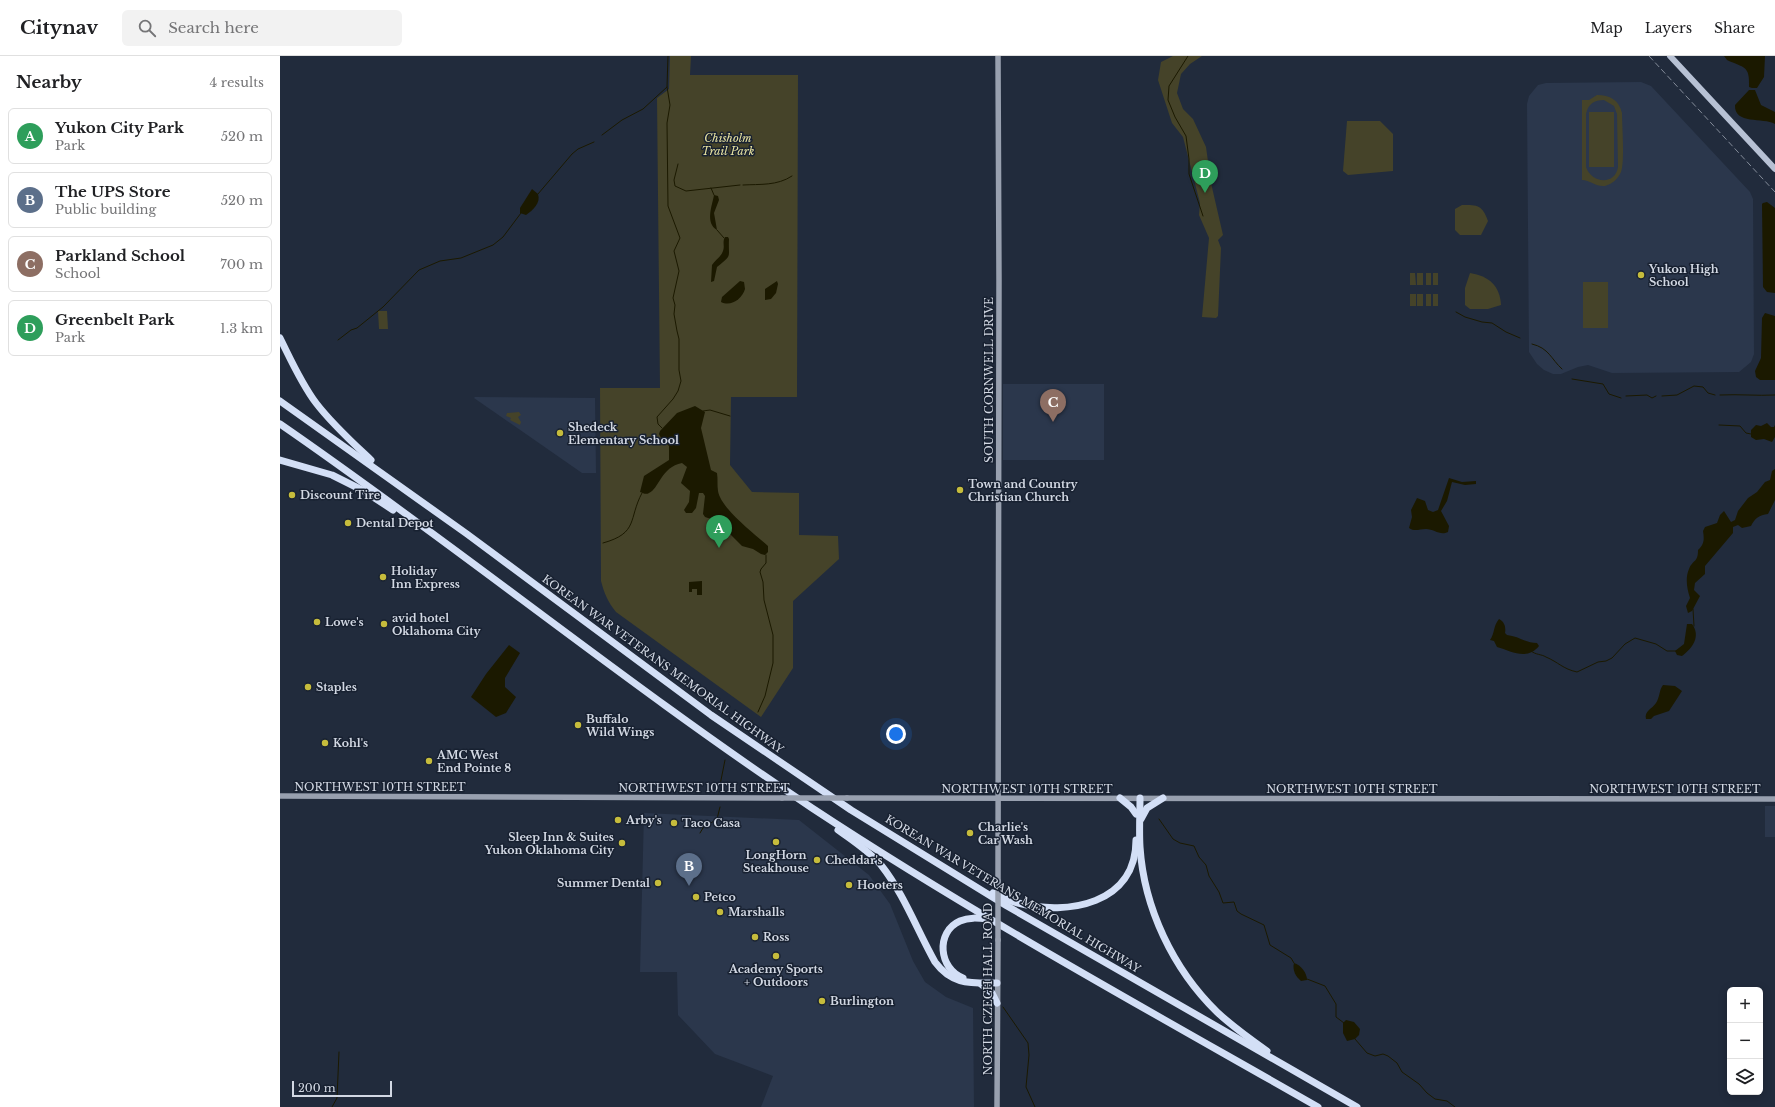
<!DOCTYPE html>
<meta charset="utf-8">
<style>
body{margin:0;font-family:"Libre Baskerville",serif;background:#f2f2f2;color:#202124}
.controls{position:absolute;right:12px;bottom:12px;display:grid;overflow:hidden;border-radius:6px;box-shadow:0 2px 10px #0003}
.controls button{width:36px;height:36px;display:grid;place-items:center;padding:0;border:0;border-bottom:1px solid #e0e0e0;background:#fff;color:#202124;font:20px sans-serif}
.scale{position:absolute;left:12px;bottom:10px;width:100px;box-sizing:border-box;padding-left:4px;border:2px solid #d2d8e3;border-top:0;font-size:11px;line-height:14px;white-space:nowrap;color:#d2d8e3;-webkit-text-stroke:3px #182131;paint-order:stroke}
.you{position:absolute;left:616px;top:678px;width:14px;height:14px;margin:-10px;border:3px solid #fff;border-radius:50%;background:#1a73e8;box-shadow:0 0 0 6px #1a73e833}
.badge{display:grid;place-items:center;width:26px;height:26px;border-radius:50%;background:#6b672f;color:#fff;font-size:13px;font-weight:700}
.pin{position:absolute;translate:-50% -33px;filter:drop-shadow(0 1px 2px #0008)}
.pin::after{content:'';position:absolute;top:21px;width:14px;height:12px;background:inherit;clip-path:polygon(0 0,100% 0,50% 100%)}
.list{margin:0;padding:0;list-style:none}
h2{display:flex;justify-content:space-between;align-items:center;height:52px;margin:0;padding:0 16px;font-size:17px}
h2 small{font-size:13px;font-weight:400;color:#757577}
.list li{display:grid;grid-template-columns:26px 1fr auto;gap:12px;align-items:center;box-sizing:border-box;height:56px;margin:0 8px 8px;padding:0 8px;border:1px solid #e0e0e0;border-radius:6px}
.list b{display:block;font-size:15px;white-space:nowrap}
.list p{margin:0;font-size:13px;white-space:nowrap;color:#757577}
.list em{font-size:13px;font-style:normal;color:#757577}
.icon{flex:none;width:22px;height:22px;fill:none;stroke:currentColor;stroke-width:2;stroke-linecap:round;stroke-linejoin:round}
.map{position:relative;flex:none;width:1495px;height:1051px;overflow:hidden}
header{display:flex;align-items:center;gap:24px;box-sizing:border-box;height:56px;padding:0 20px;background:#fff;border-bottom:1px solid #e0e0e0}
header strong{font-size:19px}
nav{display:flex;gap:22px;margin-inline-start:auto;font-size:14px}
.search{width:280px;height:36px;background:#f2f2f2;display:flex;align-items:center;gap:10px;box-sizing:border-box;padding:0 14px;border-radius:6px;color:#757577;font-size:15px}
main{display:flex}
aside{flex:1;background:#fff}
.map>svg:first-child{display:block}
.built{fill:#2b374c}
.green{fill:#454329;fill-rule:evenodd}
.water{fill:#1b1900}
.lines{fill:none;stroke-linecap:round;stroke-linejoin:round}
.stream{stroke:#1b1900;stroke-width:1}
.secondary{stroke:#98a0af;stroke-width:5.5}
.primary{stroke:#b7c1d4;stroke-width:6}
.highway{stroke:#d3dff6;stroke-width:7}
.rail{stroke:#838b99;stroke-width:1;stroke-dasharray:6 3;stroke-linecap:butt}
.secondary-bridge{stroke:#98a0af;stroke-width:5.5}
.poi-dot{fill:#c6bc3c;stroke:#182131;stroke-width:1.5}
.labels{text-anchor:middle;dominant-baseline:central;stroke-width:3;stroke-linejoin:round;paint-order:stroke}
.park-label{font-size:11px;font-style:italic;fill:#eae5a2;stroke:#182131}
.poi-label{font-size:11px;font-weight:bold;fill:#d2d8e3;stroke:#182131;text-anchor:start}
.street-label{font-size:11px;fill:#d2d8e3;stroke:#182131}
</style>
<header>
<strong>Citynav</strong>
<div class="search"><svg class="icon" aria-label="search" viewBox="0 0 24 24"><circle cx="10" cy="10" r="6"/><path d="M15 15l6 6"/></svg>Search here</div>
<nav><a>Map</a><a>Layers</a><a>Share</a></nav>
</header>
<main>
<aside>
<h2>Nearby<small>4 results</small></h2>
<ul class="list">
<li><span class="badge" style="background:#2e9e5b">A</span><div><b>Yukon City Park</b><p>Park</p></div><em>520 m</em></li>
<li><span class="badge" style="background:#5c6f8a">B</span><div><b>The UPS Store</b><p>Public building</p></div><em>520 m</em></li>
<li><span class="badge" style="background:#8d6e63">C</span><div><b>Parkland School</b><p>School</p></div><em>700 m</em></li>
<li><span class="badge" style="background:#2e9e5b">D</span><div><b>Greenbelt Park</b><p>Park</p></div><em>1.3 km</em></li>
</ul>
</aside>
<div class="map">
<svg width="1495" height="1051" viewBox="0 0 1495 1051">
<rect width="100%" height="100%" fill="#212b3c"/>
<g class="built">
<polygon points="1361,26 1371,30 1470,136 1473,143 1474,298 1471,306 1459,316 1332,317 1308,309 1298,311 1281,318 1273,318 1264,314 1257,308 1249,296 1247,48 1249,40 1258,29 1266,27"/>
<rect x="723" y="328" width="101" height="76"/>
<polygon points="195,341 315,342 316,417 302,417 194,342"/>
<rect x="1485" y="750" width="10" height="31"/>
<polygon points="364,757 519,764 589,819 610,848 633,905 645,926 666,941 693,952 694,1051 481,1051 493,1020 435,998 398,959 397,916 360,916"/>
</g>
<g class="green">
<path d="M390 0H411L410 19H518L517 341H451L450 409 472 436 519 437V479L558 480 559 503 513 545V612L481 661 336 556C328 546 324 537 321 525L320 332H380L377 42 389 33Z"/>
<polygon points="893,0 922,0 910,8 901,18 897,37 903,53 913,63 926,91 931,127 943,179 938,184 941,192 938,260 936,262 922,261 929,182 919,159 920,147 903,81 892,67 878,24 881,6"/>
<path d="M1317 39C1330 39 1339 44 1342 57 1342 70 1345 106 1341 116 1338 123 1332 128 1325 130 1316 131 1310 124 1302 124V44H1309ZM1324 44 1334 50 1337 58 1338 111C1335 130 1311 127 1306 111V58C1308 48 1314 44 1324 44Z"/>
<rect x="1309" y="56" width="25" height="55"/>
<polygon points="1067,65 1100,65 1113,78 1113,115 1068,119 1063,115"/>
<path d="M1182 149C1198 149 1202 149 1208 165L1201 179H1180L1175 174V153Z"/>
<polygon points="1130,217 1135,217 1136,229 1130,229"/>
<rect x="1137" y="217" width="6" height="12"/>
<rect x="1146" y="217" width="5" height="12"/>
<rect x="1153" y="217" width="5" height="12"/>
<path d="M1190 217C1209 220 1220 230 1221 249L1208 253H1190L1185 249V232Z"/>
<rect x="1303" y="226" width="25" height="46"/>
<rect x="1130" y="238" width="6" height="12"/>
<rect x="1137" y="238" width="6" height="12"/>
<rect x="1146" y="238" width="5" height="12"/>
<rect x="1153" y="238" width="5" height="12"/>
<polygon points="98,255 107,255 108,273 99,273"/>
<polygon points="239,356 241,359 238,361 241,366 240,369 230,364 231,362 226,360 227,357"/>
</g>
<g class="water">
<path d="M1444 0H1485L1484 21 1477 32H1472L1469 31C1470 9 1464 12 1447 4Z"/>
<path d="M1469 34H1475L1481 49 1495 56V68C1483 61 1454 69 1455 49Z"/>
<path d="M252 133 258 138C261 147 253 154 246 159L240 157V152Z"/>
<path d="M434 139 438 140 439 144 434 157 437 174C425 167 432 150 434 139Z"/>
<polygon points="1487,146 1495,152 1495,237 1487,236 1483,231 1482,148 1483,147"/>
<path d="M445 181H448L449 183C448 203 453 198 437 211L434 225 431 226 432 209C435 204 441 201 443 195 445 190 442 186 445 181Z"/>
<path d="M460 225 464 226 465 233C462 243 451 251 441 246L442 241Z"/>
<polygon points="497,225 498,228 496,237 491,243 485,244 485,233"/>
<polygon points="1485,257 1495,260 1495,324 1480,324 1476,321 1475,315 1481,302 1482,262"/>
<path d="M415 350 425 356 421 372 431 414 437 417C438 423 437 429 438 435 441 453 475 478 488 490V496L485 499 481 498 473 493 462 490 437 465 425 461 423 458 425 440 423 437H419L416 452 412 457H406L404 454 409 446 410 435 401 427 407 411 402 407C381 411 379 433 369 437 366 439 363 437 360 436L364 420 389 404V390L381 382 379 378 380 375 397 357Z"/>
<polygon points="1487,367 1491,371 1494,371 1495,369 1495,381 1492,386 1484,383 1476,384 1471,381 1471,374 1476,369 1481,370"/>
<path d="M1495 413V444L1488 458C1479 459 1475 462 1471 470L1462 472 1458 469 1453 471V477L1425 510V518L1415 527 1414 534 1420 540 1412 555 1408 557 1406 550 1410 542C1407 533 1405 522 1409 513 1413 503 1418 507 1418 494 1425 488 1424 482 1423 475L1425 471 1437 467 1440 459 1444 455 1451 466 1455 464 1458 455 1468 442 1477 436 1485 426 1490 424 1492 415Z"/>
<path d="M1169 422 1182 426 1196 425V428L1185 429 1172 426 1167 445 1161 455 1169 470 1168 476C1160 480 1154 473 1146 473 1139 473 1135 476 1129 472L1132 461 1131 454 1137 442 1145 445 1148 454 1153 456 1158 454Z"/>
<polygon points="422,525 422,539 417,539 417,533 412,533 412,536 409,536 409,526"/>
<path d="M1219 563C1225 566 1226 572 1225 577L1227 579C1238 580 1246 587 1257 587L1259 590C1247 605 1231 595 1217 591L1214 585 1210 584C1215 577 1213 570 1219 563Z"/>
<path d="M1407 568H1412C1421 580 1413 592 1402 600L1397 599 1395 595 1404 588Z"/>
<polygon points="229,589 240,597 225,622 225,631 236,641 226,657 216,661 191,641 206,618"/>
<path d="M1383 629 1395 630 1402 635 1389 655 1374 660 1371 663H1366C1364 655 1372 653 1376 647 1380 641 1379 634 1383 629Z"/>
<path d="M1014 907C1021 909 1027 917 1027 924L1021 925C1016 921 1012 914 1014 907Z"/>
<polygon points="1066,964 1074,966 1080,973 1079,979 1075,983 1067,985 1063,977 1063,967"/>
</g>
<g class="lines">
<g class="stream">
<polyline points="908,0 889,30 888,44 895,61 906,80 909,103 909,118 923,160"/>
<polyline points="322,79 342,64 363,53 387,31"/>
<polyline points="398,108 394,124 395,130 406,135 460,129"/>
<path d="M463 129C480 128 497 130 512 120"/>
<polyline points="431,132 434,139"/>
<polyline points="258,138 292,98 298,93 314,86"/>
<polyline points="437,174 444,182"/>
<polyline points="1176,256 1185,261 1202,266 1212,267 1226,276 1240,282"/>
<polyline points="58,284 71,274 77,272 103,251 139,214 160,205 181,202 213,189 223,181 241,157"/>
<path d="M1252 288C1269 292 1271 303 1282 313"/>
<polyline points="1292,323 1323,328 1329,338 1341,342"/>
<path d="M1440 339C1459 338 1477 340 1495 339"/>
<polyline points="1346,340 1367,339 1372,342 1376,340"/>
<polyline points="1382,340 1397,339 1414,330 1423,331 1428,337 1435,339"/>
<polyline points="423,355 430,354 450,360"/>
<polyline points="1439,369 1460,370 1466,377 1471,378"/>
<polyline points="382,372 378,368 377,361 393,343 398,335 401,325 399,314 399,283 397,275 394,258 395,249 393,242 399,215 394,195 400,182 388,150 387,67 390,49 387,31 388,0"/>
<path d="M323 487C359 477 348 463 362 437"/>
<polyline points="1413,553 1414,570"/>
<path d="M1251 595C1256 599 1261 598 1266 601 1278 606 1283 613 1297 616L1318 606 1326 605 1332 602 1345 588 1355 582 1376 588 1387 595H1396"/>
<polyline points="478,656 485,640 493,607 493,579 484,544 483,526 480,516 481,513 486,507 486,499"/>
<polyline points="468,671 472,665"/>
<polyline points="440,729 445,704"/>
<polyline points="879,763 893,783 900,787 914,790 919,801 926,809 929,820 939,836 943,847 954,846 957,855 961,858 984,869 990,889 1011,902 1014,907"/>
<polyline points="420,777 423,772 437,763 440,751"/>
<polyline points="1027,923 1045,930 1056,948 1056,961 1064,967"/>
<polyline points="723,951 748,987 749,999 746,1031 755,1051"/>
<polyline points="1075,983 1087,997 1095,1000 1103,998 1108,1000 1117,1007 1122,1016 1139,1028 1147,1037 1155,1043 1167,1045 1175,1051"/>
<polyline points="52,1051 57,1042 59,996"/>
</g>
<g class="secondary">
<polyline points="718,0 719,224 718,825"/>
<polyline points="0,740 502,742"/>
<polyline points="567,742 1495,743"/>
<polyline points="717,1051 718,884"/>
</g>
<polyline class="primary" points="1390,0 1495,113"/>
<g class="highway">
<path d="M0 282C11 304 21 327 36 347 52 368 72 386 91 404"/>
<polyline points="0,345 187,478 431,659 571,754 727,850 1077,1051"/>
<path d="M0 368C180 492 350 631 532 752 696 860 868 954 1038 1051"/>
<polyline points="0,404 52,419 84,435 113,454"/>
<polyline points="840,742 851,751 856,758"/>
<path d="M860 742C860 758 859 775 860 791 864 852 893 913 937 956 953 971 970 983 987 995"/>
<polyline points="861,763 867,752 883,742"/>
<path d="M558 774C573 785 589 795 601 809 624 838 637 874 655 906 672 929 690 927 717 927"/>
<path d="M713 837C721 841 730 845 738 847 788 860 856 848 856 784"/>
<path d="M683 922C659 913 655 876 680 865 689 861 698 862 708 863"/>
<polyline points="701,928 712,937 717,947"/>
</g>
<polyline class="rail" points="1369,0 1495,136"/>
<g class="secondary-bridge">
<polyline points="502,742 567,742"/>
<polyline points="718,884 718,825"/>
</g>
</g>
<g class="poi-dot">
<circle cx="1361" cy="219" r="4"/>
<circle cx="280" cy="377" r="4"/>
<circle cx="680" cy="434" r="4"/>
<circle cx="12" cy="439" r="4"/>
<circle cx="68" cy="467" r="4"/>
<circle cx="103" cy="521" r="4"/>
<circle cx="37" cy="566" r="4"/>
<circle cx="104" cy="568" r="4"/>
<circle cx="28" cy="631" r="4"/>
<circle cx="298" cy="669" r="4"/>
<circle cx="45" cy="687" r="4"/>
<circle cx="149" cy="705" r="4"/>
<circle cx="338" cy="764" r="4"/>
<circle cx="394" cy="767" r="4"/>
<circle cx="690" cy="777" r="4"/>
<circle cx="496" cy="786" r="4"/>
<circle cx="342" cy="787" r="4"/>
<circle cx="537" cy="804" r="4"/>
<circle cx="378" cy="827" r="4"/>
<circle cx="569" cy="829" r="4"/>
<circle cx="416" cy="841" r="4"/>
<circle cx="440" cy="856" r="4"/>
<circle cx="475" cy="881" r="4"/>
<circle cx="496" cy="900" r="4"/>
<circle cx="542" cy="945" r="4"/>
</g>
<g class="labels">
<g class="park-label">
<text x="448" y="82">Chisholm<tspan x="448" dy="13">Trail Park</tspan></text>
</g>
<g class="poi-label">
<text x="1369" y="213">Yukon High<tspan x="1369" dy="13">School</tspan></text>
<text x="288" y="371">Shedeck<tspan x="288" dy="13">Elementary School</tspan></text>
<text x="688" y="428">Town and Country<tspan x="688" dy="13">Christian Church</tspan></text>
<text x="20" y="439">Discount Tire</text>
<text x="76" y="467">Dental Depot</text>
<text x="111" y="515">Holiday<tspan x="111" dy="13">Inn Express</tspan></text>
<text x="112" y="562">avid hotel<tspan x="112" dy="13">Oklahoma City</tspan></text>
<text x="45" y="566">Lowe's</text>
<text x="36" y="631">Staples</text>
<text x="306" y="663">Buffalo<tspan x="306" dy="13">Wild Wings</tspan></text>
<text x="53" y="687">Kohl's</text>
<text x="157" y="699">AMC West<tspan x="157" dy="13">End Pointe 8</tspan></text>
<text x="346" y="764">Arby's</text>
<text x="402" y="767">Taco Casa</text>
<text x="698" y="771">Charlie's<tspan x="698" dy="13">Car Wash</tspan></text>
<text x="334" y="781" text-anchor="end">Sleep Inn &amp; Suites<tspan x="334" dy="13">Yukon Oklahoma City</tspan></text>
<text x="496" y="799" text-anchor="middle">LongHorn<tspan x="496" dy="13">Steakhouse</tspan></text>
<text x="545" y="804">Cheddar's</text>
<text x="370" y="827" text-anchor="end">Summer Dental</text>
<text x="577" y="829">Hooters</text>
<text x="424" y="841">Petco</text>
<text x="448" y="856">Marshalls</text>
<text x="483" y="881">Ross</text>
<text x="496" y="913" text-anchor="middle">Academy Sports<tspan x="496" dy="13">+ Outdoors</tspan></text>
<text x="550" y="945">Burlington</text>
</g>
<g class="street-label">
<text transform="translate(709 324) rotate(-90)">SOUTH CORNWELL DRIVE</text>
<text transform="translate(383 608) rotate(36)">KOREAN WAR VETERANS MEMORIAL HIGHWAY</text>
<text x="100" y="731">NORTHWEST 10TH STREET</text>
<text x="424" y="732">NORTHWEST 10TH STREET</text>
<text x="747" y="733">NORTHWEST 10TH STREET</text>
<text x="1072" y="733">NORTHWEST 10TH STREET</text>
<text x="1395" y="733">NORTHWEST 10TH STREET</text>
<text transform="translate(733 838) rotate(31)">KOREAN WAR VETERANS MEMORIAL HIGHWAY</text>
<text transform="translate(708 933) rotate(-90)">NORTH CZECH HALL ROAD</text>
</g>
</g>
</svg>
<div class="controls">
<button>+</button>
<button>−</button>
<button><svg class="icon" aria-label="layers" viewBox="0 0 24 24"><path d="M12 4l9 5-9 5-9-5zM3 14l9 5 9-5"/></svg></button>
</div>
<div class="scale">200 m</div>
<div class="you"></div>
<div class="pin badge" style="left:439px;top:492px;background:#2e9e5b">A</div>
<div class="pin badge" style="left:409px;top:830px;background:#5c6f8a">B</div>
<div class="pin badge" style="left:773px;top:366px;background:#8d6e63">C</div>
<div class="pin badge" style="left:925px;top:137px;background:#2e9e5b">D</div>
</div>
</main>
